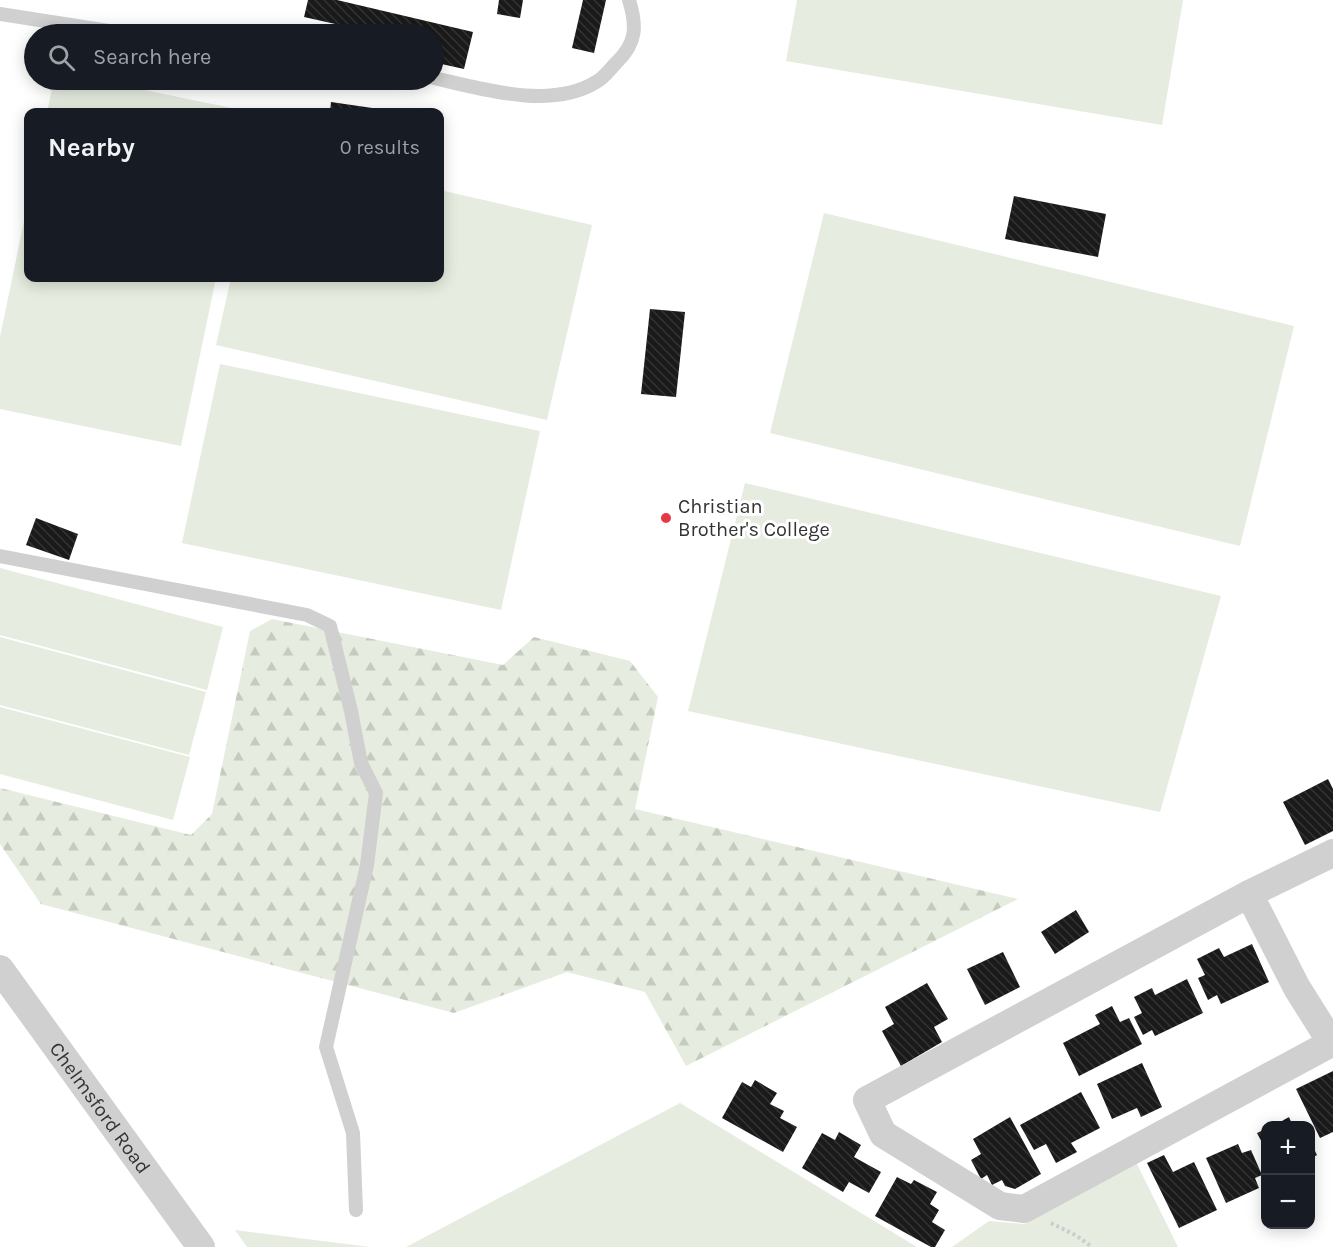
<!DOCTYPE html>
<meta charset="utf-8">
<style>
body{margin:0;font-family:Karla,sans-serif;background:#20242c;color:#f1f3f6}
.controls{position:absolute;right:18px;bottom:18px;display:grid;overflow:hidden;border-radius:12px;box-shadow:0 3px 15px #0003}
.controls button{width:54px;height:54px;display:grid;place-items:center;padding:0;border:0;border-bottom:2px solid #363941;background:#171b24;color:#f1f3f6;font:30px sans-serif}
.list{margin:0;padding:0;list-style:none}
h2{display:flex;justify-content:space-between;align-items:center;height:78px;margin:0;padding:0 24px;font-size:26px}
h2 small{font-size:20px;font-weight:400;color:#9ea1a6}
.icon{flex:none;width:33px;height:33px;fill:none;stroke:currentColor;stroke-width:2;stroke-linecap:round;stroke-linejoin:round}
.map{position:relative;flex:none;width:1333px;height:1247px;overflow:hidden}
.search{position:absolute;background:#171b24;box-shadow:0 3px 15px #0003;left:24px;top:24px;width:420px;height:66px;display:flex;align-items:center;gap:15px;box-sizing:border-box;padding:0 21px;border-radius:33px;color:#9ea1a6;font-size:22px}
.panel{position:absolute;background:#171b24;box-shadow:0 3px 15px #0003;left:24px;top:108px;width:420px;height:174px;border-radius:12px}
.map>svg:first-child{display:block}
.green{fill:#e6ecdf}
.forest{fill:url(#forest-firs)}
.building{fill:url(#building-back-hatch)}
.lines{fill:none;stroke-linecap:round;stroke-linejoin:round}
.path{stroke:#cdcdcd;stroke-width:4;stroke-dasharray:3 3;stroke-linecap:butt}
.lane{stroke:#d0d0d0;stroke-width:14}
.street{stroke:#d0d0d0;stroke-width:28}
.poi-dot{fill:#e63946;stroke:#fff;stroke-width:2}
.labels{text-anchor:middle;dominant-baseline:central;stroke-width:6;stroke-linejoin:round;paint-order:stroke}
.poi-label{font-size:20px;fill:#333;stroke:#fff;text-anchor:start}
.street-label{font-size:20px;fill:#333;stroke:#fff}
</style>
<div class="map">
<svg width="1333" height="1247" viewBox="0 0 1333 1247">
<defs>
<pattern id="forest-firs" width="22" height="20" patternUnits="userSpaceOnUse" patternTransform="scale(1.5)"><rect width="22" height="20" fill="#e6ecdf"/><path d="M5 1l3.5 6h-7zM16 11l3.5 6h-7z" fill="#c6cbc0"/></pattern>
<pattern id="building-back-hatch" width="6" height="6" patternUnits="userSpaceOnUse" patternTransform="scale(1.5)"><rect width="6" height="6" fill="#1a1a1a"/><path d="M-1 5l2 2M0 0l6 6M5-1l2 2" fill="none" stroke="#333"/></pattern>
</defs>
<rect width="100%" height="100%" fill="#fff"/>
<g class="green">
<polygon points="797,0 1183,0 1162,125 786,61"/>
<polygon points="54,80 96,80 251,112 47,112"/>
<polygon points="440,190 592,225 547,420 216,345 231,278 440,278"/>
<polygon points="28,202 28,278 216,278 181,446 0,409 0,337"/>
<polygon points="824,213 1294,326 1240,546 770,433"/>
<polygon points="220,364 540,431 501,610 182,543"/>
<polygon points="745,483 1221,596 1160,812 688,711"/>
<polygon points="0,568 223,627 207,690 0,635"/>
<polygon points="0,637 206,692 189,755 0,705"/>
<polygon points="0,707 190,757 173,820 0,774"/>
<polygon points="680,1103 917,1247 406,1247"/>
<polygon points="1136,1162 1178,1247 952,1247 989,1221 1024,1224"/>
<polygon points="235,1230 370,1247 247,1247"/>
</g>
<polygon class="forest" points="272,619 503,665 534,637 630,661 658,697 635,809 1018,899 686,1066 645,992 567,972 454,1013 41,904 0,844 0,788 191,835 212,814 250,631"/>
<g class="building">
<polygon points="308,0 337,0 473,32 464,69 437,63 441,49 434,47 434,34 380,34 304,17"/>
<polygon points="499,0 523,0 520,18 497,14"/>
<polygon points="583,0 606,0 594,53 572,48"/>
<polygon points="331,102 393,111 392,112 330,112"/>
<polygon points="1014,196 1106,214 1098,257 1005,239"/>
<polygon points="650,309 685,312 676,397 641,394"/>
<polygon points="36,518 78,534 69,560 26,545"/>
<polygon points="1328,779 1333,789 1333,831 1305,845 1283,802"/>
<polygon points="1076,910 1089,932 1055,954 1041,932"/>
<polygon points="1252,944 1269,982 1221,1004 1217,995 1208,1000 1198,978 1205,975 1197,959 1219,948 1224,957"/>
<polygon points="1003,952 1020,987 985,1005 967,969"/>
<polygon points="1187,979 1203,1013 1155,1036 1152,1030 1143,1035 1134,1017 1142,1013 1134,997 1152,988 1155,995"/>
<polygon points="927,983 948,1019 934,1027 942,1042 901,1066 882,1031 894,1024 885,1007"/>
<polygon points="1112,1006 1120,1022 1129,1018 1142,1044 1079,1076 1063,1043 1100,1024 1095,1015"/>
<polygon points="1142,1063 1162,1107 1141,1117 1137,1108 1112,1119 1097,1084"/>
<polygon points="1333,1071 1333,1132 1320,1138 1296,1089"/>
<polygon points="755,1080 777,1093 770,1104 784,1111 780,1118 797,1127 783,1152 722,1118 742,1082 751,1087"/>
<polygon points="1081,1092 1100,1128 1071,1143 1077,1152 1056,1163 1046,1144 1034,1150 1020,1125"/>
<polygon points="1010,1117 1041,1174 1015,1189 1005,1186 1002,1180 992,1185 987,1175 981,1179 971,1160 981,1154 973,1139"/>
<polygon points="1289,1117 1293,1126 1273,1126"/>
<polygon points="1266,1129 1266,1150 1257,1133"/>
<polygon points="839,1132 861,1145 854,1157 881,1172 869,1193 849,1182 843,1192 802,1168 822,1133 835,1140"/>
<polygon points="1310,1141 1317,1155 1310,1159"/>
<polygon points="1238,1144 1242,1153 1251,1150 1262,1175 1255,1178 1259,1188 1226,1203 1206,1158"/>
<polygon points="1164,1155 1173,1172 1194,1162 1217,1210 1179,1228 1147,1163"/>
<polygon points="897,1177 911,1184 914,1180 937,1192 930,1204 939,1210 932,1222 945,1230 935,1247 931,1247 875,1216"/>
</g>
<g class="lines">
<polyline class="path" points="1051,1223 1077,1236 1092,1247"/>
<g class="lane">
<polyline points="0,14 128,34"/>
<path d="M434 78C482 89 551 110 596 82 604 78 610 69 616 63 637 43 637 26 629 0"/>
<polyline points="0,556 307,615 330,626 351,711 361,763 376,793 367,865 326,1047 353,1133 356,1210"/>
</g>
<g class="street">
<polyline points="1333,853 1249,894 867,1100 883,1134 1000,1206 1024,1209 1333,1042"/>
<polyline points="1249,894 1297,988 1331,1042"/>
<path id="s1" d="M0 969 201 1247"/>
</g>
</g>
<circle class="poi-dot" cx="666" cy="518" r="6"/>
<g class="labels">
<g class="poi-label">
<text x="678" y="506">Christian<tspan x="678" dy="23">Brother's College</tspan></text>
</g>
<g class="street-label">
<text stroke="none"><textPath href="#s1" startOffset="171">Chelmsford Road</textPath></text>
</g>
</g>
</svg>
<div class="controls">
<button>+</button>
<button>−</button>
</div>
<div class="search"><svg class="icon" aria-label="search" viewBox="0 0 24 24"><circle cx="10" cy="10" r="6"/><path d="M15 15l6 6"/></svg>Search here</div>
<section class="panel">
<h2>Nearby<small>0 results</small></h2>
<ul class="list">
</ul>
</section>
</div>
